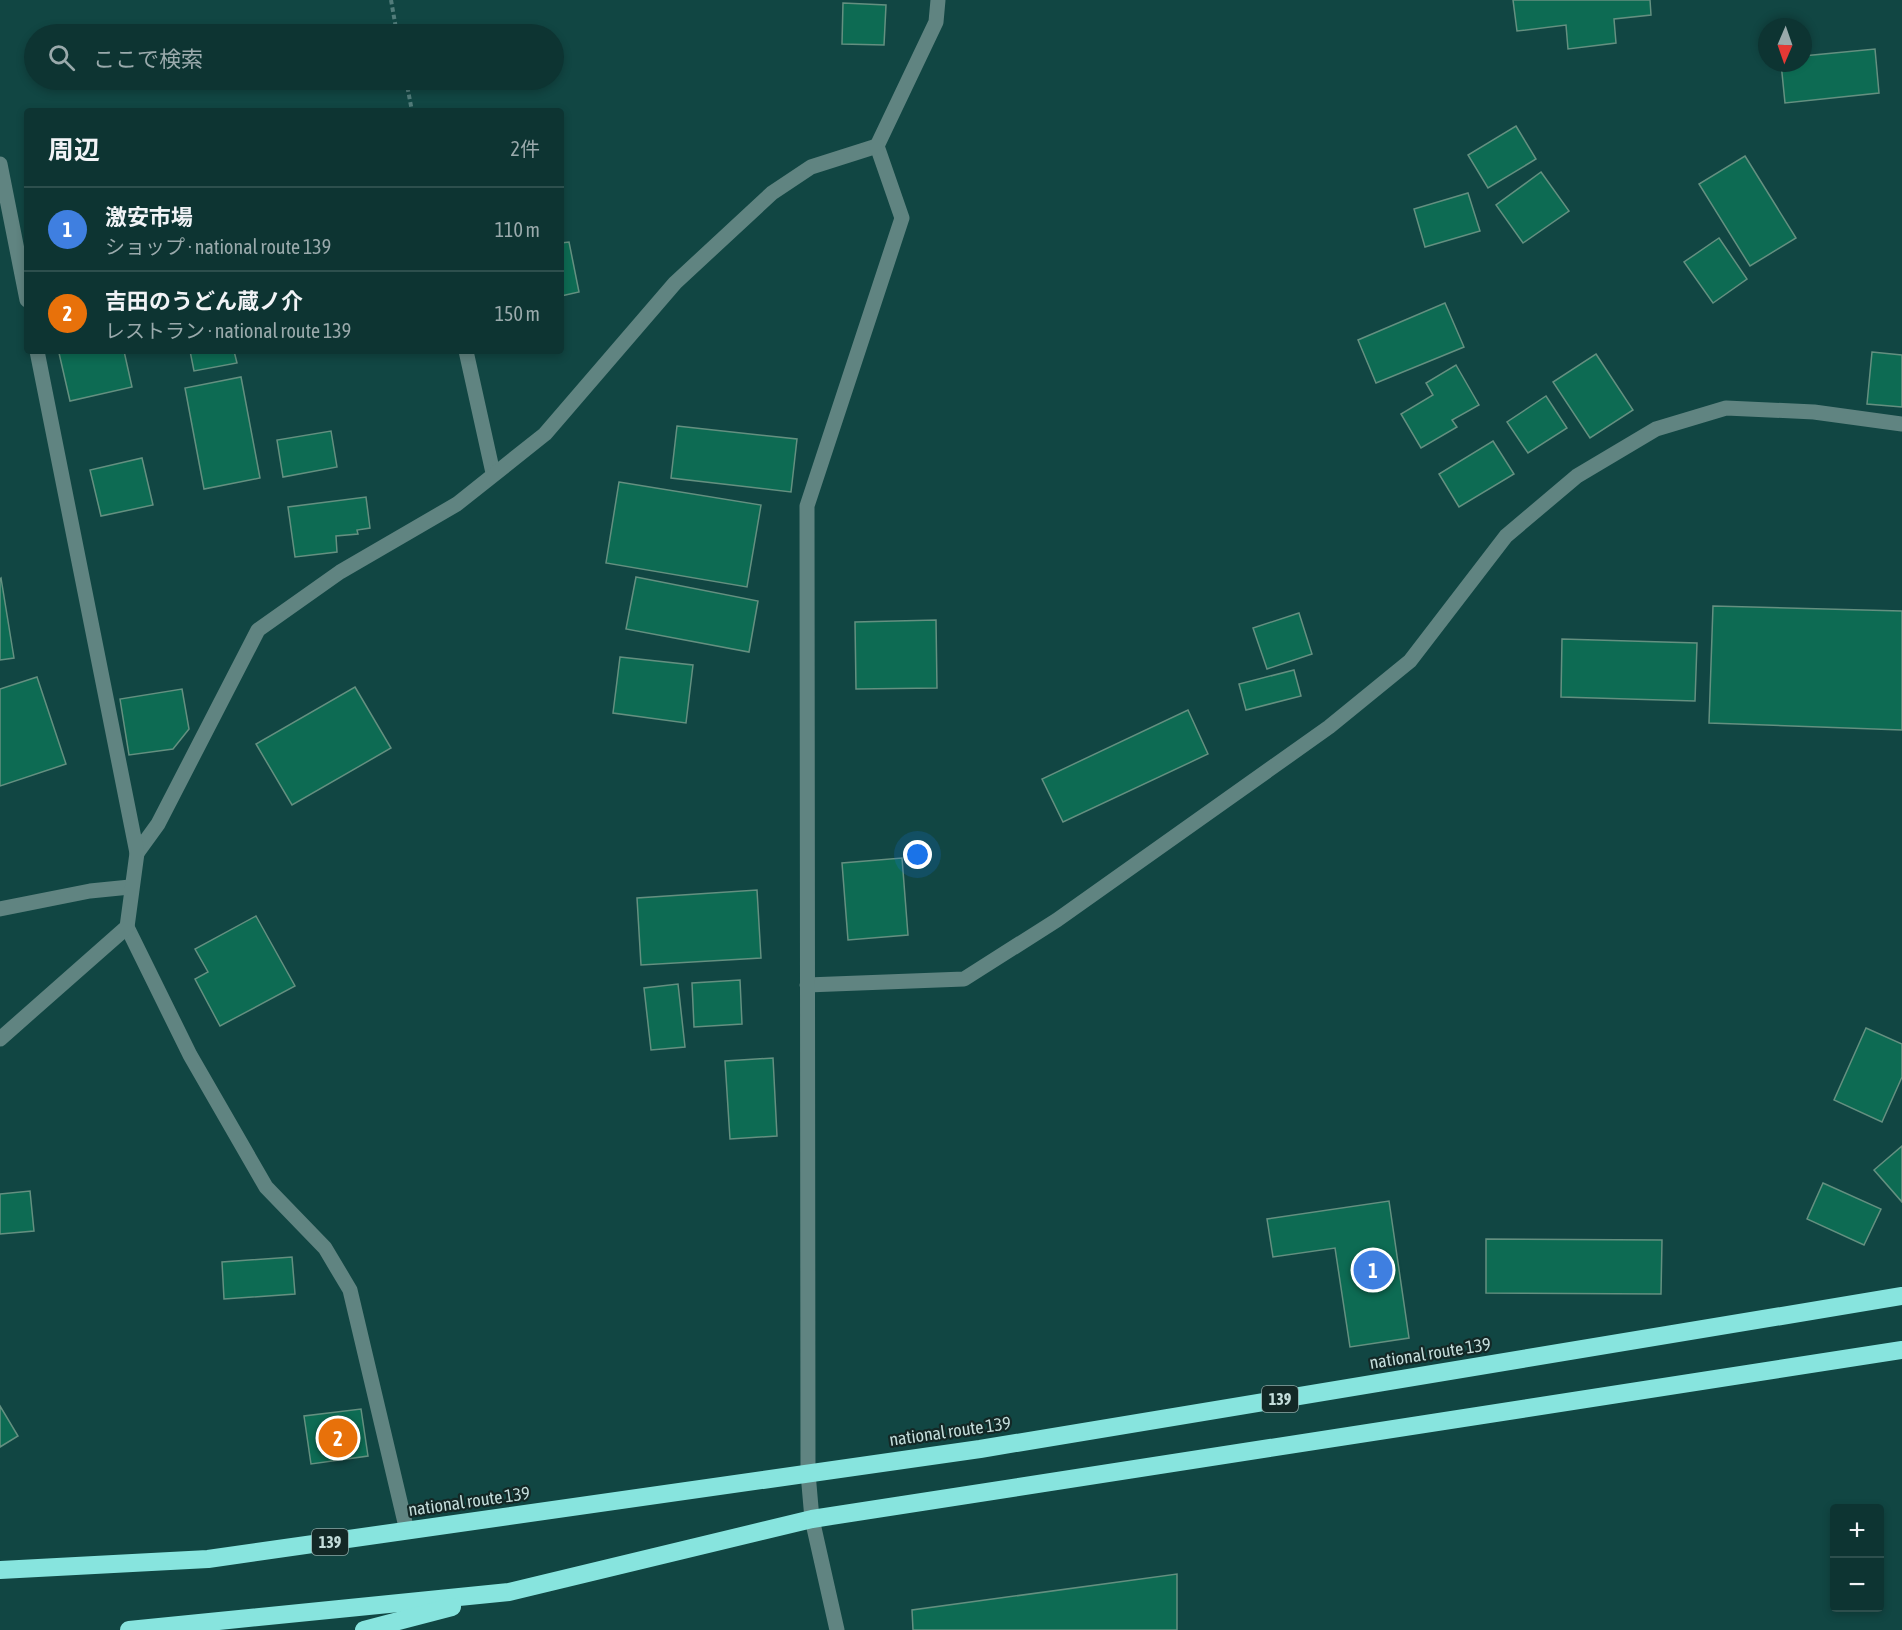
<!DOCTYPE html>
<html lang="ja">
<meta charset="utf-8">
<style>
body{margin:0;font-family:"Asap Condensed","Noto Sans JP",sans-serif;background:#163c3a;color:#f1f3f6}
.controls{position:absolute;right:18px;bottom:18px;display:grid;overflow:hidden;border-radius:6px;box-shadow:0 3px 9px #0003}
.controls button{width:54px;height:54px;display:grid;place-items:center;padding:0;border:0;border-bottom:2px solid #2d4f4d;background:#0d3432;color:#f1f3f6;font:30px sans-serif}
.compass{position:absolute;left:1758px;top:18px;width:54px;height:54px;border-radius:50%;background:#0d3432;box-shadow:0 3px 9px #0003;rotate:182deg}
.you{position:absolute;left:918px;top:855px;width:21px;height:21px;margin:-15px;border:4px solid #fff;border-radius:50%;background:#1a73e8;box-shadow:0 0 0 9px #1a73e833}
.badge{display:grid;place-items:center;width:39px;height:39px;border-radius:50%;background:#d6ab8b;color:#fff;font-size:20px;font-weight:700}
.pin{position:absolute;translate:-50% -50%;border:3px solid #fff;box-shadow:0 2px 6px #0006}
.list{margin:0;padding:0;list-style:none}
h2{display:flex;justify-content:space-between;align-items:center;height:78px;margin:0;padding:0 24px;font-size:26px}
h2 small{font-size:20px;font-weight:400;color:#9aaaac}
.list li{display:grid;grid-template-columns:39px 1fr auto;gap:18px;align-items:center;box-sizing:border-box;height:84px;padding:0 24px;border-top:2px solid #2d4f4d}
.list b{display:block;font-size:22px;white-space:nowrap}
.list p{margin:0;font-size:20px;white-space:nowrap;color:#9aaaac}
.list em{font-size:20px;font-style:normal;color:#9aaaac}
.icon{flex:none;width:33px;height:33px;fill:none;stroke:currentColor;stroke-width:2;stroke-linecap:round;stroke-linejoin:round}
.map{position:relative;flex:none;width:1902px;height:1630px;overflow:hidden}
.search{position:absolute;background:#0d3432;box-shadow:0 3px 9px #0003;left:24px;top:24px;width:540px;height:66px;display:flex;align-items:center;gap:15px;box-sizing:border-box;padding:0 21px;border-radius:33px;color:#9aaaac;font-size:22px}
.panel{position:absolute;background:#0d3432;box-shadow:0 3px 9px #0003;left:24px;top:108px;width:540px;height:246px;border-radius:6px}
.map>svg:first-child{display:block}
.building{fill:#0d6b53;stroke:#649080;stroke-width:1.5}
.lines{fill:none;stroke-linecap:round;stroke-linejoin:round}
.path{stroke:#517c7a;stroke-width:4;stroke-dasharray:4.5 3;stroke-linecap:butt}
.minor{stroke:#608481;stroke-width:15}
.highway{stroke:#87e4de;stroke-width:18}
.labels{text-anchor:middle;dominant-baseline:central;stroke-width:4.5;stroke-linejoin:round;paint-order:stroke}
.shield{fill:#132826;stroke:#8fa7a5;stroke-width:1.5}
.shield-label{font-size:16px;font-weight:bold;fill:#c4dddb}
.street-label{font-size:18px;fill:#c4dddb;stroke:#132826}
</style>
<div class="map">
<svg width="1902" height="1630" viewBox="0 0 1902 1630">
<rect width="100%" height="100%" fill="#114643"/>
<g class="building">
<polygon points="1513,0 1650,0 1651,15 1614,19 1616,43 1568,49 1566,25 1517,31"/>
<polygon points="843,3 886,5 884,45 842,44"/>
<polygon points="1875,49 1879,93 1785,103 1781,63 1803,63 1803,56"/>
<polygon points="1516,126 1536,159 1488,188 1468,155"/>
<polygon points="1745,156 1796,238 1750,266 1699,184"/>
<polygon points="1541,172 1569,211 1523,243 1496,205"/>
<polygon points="1468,193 1480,231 1425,247 1414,209"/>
<polygon points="1719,238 1747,279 1713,303 1684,262"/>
<polygon points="569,242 579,292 561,296 561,243"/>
<polygon points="1445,303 1464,347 1376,383 1358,340"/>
<polygon points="67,351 124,351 132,387 70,401 59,353"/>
<polygon points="190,351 234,351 237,363 194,371"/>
<polygon points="1872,352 1902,355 1902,407 1867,404"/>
<polygon points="1596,354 1633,410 1590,438 1553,382"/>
<polygon points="1456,365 1479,405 1452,420 1457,427 1421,448 1401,414 1433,395 1426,383"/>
<polygon points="241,377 260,478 204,489 185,388"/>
<polygon points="1546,396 1567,428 1528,453 1507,422"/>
<polygon points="677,426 797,439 791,492 671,478"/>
<polygon points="331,431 337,467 283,477 277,440"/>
<polygon points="1493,441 1514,474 1459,507 1439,474"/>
<polygon points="142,458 153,505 101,516 90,470"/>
<polygon points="619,482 761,505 747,587 606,563"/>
<polygon points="366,497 370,528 357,530 358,534 336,536 337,552 295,557 288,507"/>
<polygon points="636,577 758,601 749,652 626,629"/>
<polygon points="1,578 14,658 0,660 0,579"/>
<polygon points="1713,606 1902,611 1902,730 1709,723"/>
<polygon points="1299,613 1312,654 1267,669 1253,628"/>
<polygon points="936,620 937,688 856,689 855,622"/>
<polygon points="1562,639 1697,643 1695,701 1561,697"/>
<polygon points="620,657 693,665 686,723 613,713"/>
<polygon points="1294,670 1301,696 1246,710 1239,684"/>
<polygon points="37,677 66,764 0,786 0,689"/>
<polygon points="355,687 391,748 292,805 256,744"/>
<polygon points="182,689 189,729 173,749 129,755 120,699"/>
<polygon points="1188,710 1208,754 1063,822 1042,779"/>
<polygon points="902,858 908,935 848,940 842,863"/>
<polygon points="757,890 761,958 641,965 637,898"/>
<polygon points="256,916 295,986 220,1026 195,979 208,972 195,949"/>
<polygon points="740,980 742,1024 694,1027 692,983"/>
<polygon points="678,984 685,1047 651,1050 644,988"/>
<polygon points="1866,1028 1902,1044 1902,1077 1882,1122 1834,1100"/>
<polygon points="773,1058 777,1136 730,1139 725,1061"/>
<polygon points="1902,1146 1902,1202 1874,1170"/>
<polygon points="1823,1183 1881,1209 1864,1245 1807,1219"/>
<polygon points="30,1191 34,1231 0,1234 0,1194"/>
<polygon points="1389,1201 1409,1338 1350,1347 1335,1248 1273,1257 1267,1219"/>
<polygon points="1486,1239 1662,1240 1661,1294 1486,1293"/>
<polygon points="292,1257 295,1294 224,1299 222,1262"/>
<polygon points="0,1406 18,1436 0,1447"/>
<polygon points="361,1409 368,1456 311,1464 304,1416"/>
<polygon points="1177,1574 1177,1630 913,1630 912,1610"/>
</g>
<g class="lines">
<g class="path">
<polyline points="391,0 397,34"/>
<polyline points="406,80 412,111"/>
</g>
<g class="minor">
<polyline points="0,164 27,300"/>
<polyline points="466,351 493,473"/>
<polyline points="137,853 158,824 258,630 340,572 457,504 545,434 675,283 772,193 811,167 877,146"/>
<polyline points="0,909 90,891 130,887"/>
<polyline points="127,927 190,1055 266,1187 325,1248 350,1290 407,1531"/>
<polyline points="807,985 964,979 1057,920 1329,727 1410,661 1506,536 1577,476 1656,429 1726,408 1814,412 1902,424"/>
<polyline points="0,1039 127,927 137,853 37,351"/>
<polyline points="837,1630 812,1519 808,1473 807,506 902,218 877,146 936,22 938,0"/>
</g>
<g class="highway">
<polyline points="0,1570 208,1559 980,1449 1902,1296"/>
<polyline points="129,1630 509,1592 812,1519 1902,1350"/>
<polyline points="364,1630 452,1607"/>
</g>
</g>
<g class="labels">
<g class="shield">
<rect x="1262" y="1386" width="36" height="26" rx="4.5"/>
<rect x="312" y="1529" width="36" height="26" rx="4.5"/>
</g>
<g class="shield-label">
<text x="1280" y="1399">139</text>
<text x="330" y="1542">139</text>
</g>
<g class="street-label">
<text transform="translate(1430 1353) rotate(-9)">national route 139</text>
<text transform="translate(950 1431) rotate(-8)">national route 139</text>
<text transform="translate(469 1501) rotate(-8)">national route 139</text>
</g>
</g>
</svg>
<div class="controls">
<button>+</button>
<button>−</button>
</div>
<svg class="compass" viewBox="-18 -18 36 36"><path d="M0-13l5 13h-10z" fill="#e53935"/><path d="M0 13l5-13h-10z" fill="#9aaaac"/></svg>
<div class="you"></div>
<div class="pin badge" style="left:1373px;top:1270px;background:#3f7fe0">1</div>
<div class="pin badge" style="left:338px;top:1438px;background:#e8710a">2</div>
<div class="search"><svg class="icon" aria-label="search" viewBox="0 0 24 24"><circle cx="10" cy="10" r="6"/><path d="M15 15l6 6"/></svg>ここで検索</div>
<section class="panel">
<h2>周辺<small>2件</small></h2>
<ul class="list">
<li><span class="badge" style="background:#3f7fe0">1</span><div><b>激安市場</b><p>ショップ · national route 139</p></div><em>110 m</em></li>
<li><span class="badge" style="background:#e8710a">2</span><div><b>吉田のうどん蔵ノ介</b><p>レストラン · national route 139</p></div><em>150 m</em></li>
</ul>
</section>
</div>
